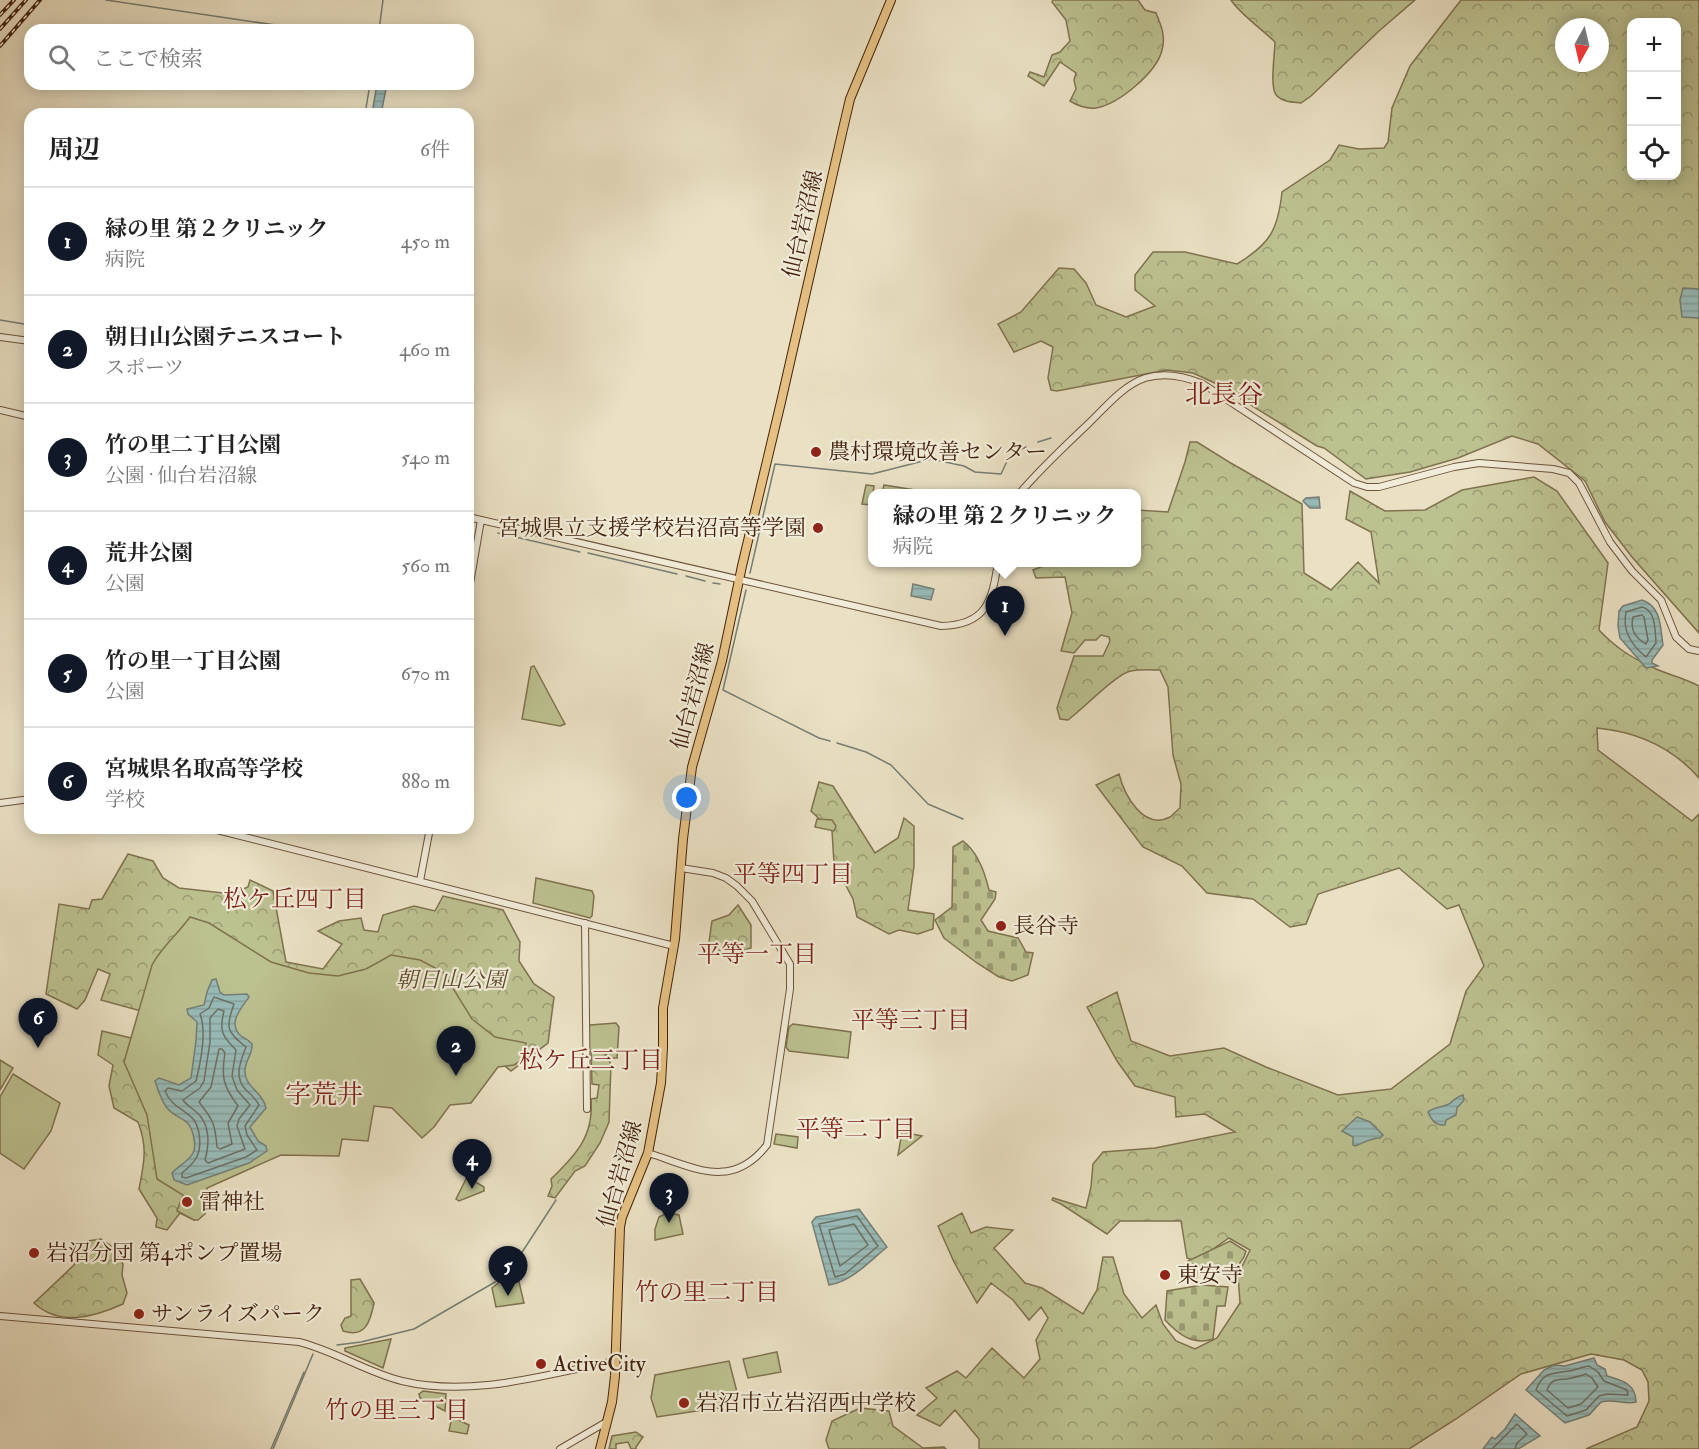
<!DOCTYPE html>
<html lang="ja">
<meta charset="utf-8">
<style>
body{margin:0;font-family:"IM FELL Double Pica","Noto Serif JP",serif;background:#f2f2f2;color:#222}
.controls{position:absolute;right:18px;top:18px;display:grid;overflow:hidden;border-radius:12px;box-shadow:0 3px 15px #0003}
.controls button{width:54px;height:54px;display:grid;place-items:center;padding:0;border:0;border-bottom:2px solid #e0e0e0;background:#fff;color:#222;font:30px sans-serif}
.compass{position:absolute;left:1555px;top:18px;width:54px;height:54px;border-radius:50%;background:#fff;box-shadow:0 3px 15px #0003;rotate:188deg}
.you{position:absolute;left:687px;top:798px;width:21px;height:21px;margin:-15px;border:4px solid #fff;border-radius:50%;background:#1a73e8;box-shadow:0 0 0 9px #1a73e833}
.badge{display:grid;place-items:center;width:39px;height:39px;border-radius:50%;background:#111827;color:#fff;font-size:20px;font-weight:700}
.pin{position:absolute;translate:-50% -50px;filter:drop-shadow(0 2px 3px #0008)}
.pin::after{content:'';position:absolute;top:32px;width:21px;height:18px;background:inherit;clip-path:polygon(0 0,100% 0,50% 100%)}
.popup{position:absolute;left:868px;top:489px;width:273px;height:78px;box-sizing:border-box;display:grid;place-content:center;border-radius:12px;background:#fff;filter:drop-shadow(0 2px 4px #0005);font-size:20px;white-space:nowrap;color:#767676}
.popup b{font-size:22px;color:#222}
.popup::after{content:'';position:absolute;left:50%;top:100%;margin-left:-12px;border:12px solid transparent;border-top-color:#fff}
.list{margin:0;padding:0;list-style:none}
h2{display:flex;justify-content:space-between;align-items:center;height:78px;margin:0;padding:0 24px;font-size:26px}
h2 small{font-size:20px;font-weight:400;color:#767676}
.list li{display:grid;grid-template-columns:39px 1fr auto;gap:18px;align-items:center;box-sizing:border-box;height:108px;padding:0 24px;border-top:2px solid #e0e0e0}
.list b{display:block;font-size:22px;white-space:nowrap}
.list p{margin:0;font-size:20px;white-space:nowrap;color:#767676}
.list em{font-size:20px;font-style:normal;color:#767676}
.icon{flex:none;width:33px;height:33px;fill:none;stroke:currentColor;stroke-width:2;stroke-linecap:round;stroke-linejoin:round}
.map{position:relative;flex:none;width:1699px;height:1449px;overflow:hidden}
.search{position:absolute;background:#fff;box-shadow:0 3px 15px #0003;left:24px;top:24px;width:450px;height:66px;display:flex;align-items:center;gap:15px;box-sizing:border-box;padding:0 21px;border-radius:18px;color:#767676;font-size:22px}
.panel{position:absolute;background:#fff;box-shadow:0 3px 15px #0003;left:24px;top:108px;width:450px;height:726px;border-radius:18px}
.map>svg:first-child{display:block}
.forest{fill:url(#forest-crowns);stroke:#80724f;stroke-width:1.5;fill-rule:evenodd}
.cemetery{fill:url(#cemetery-stones);stroke:#80724f;stroke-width:1.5}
.park{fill:#bcc190;stroke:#80724f;stroke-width:1.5}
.water{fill:url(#water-rules);stroke:#767e75;stroke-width:1.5}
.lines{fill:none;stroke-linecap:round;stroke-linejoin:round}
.shore{stroke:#6e6f64;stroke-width:1.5}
.stream{stroke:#767e75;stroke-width:1.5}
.tertiary-casing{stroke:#6d523c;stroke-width:8}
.primary-casing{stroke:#43220e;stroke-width:10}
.tertiary{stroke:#f1ecd9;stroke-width:6}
.primary{stroke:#e5c082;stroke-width:8}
.rail-casing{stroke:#43220e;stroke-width:4}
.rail{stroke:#f1ecd9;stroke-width:1.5;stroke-dasharray:4.5;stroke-linecap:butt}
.poi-dot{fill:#8f2418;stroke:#f1ecd9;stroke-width:2}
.labels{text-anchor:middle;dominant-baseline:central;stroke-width:4.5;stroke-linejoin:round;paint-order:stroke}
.street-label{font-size:22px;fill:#43220e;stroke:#f1ecd9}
.poi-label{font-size:22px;fill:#43220e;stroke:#f1ecd9;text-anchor:start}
.park-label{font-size:22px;font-style:italic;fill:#614a2e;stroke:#f1ecd9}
.neighbourhood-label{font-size:24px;fill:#7a1f14;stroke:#f1ecd9}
.quarter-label{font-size:26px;fill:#7a1f14;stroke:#f1ecd9}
</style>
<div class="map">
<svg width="1699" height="1449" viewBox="0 0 1699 1449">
<defs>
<pattern id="forest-crowns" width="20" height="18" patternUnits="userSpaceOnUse" patternTransform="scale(1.5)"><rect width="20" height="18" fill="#bcc190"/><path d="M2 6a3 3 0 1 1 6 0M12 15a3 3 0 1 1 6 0" fill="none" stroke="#9a9c74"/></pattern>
<pattern id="cemetery-stones" width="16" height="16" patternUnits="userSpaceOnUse" patternTransform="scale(1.5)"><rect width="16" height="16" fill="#bcc190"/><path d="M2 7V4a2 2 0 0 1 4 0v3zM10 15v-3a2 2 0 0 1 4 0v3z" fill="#9a9c74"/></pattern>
<pattern id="water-rules" width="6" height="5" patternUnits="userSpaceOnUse" patternTransform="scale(1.5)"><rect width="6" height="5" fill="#98bcb9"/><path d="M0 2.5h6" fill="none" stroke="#84a19e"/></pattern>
</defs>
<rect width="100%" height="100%" fill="#eae1c4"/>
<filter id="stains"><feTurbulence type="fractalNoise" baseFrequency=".00333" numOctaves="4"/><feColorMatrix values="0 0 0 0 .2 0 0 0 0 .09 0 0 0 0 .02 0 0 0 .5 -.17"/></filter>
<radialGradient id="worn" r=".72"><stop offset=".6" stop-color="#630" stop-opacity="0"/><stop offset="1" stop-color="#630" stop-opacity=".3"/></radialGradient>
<g class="forest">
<path d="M1053 0H1138L1145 10 1156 13C1161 25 1166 37 1162 50 1157 72 1119 104 1096 108 1086 109 1078 106 1070 101L1076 89 1074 80 1076 73 1060 62 1044 86 1028 76 1030 72 1044 77 1052 55 1060 52 1070 41 1066 20 1052 2Z"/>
<path d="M1231 0H1415L1379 31 1311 96 1301 103C1293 102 1283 102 1277 96 1269 89 1275 54 1275 42 1262 29 1240 14 1231 0Z"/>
<path d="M1461 0H1699V633L1632 557 1605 522 1585 481 1538 444 1512 436 1458 458 1410 472 1366 479 1324 448 1317 446 1217 384 1193 373 1167 370 1057 391 1051 390 1048 378 1053 347 1041 341 1014 352 998 324 1021 312 1059 268 1074 269 1086 283 1096 305 1126 317 1155 306 1135 290V275L1153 252H1185L1237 264C1270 244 1278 230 1282 192L1330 160 1339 145 1359 149 1384 148 1388 142 1392 108 1410 66ZM1632 22H1676V176H1632ZM1564 27H1600V63H1564Z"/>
<path d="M1190 442H1197L1229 462 1302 504 1304 573 1331 590 1358 562 1379 583 1371 532 1346 519 1350 491 1385 511 1425 510 1462 490 1534 477 1557 491 1608 563 1599 630C1616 648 1632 658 1654 668 1669 675 1684 678 1699 686V778C1672 747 1638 732 1597 728L1598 750 1692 821 1699 814V1449H1586L1637 1427 1649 1401 1648 1382 1642 1370 1624 1360 1591 1354 1521 1374 1456 1419 1409 1449H979V1439L955 1410 940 1426 917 1415 937 1398 926 1388 957 1371 966 1378 992 1348 1024 1378 1040 1359 1036 1340 1048 1318 1041 1307 1029 1320 1013 1300 991 1283 977 1303 954 1262 938 1226 962 1213 971 1233 986 1227 1013 1230 994 1248 1025 1283 1042 1288 1083 1314 1097 1290 1103 1257H1113L1124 1294 1142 1318 1156 1305 1163 1324 1176 1341 1195 1349 1217 1338 1240 1303 1238 1275 1250 1250 1229 1238 1196 1261 1187 1258 1181 1221H1120L1107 1234 1061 1204 1052 1200 1053 1198 1086 1208 1091 1187 1093 1164 1103 1152 1155 1148 1235 1132 1205 1114 1176 1117 1175 1097 1135 1086 1117 1061 1087 1007 1117 992 1131 1041 1170 1056 1224 1048 1266 1067 1338 1095 1391 1089 1450 1044 1466 991 1484 966 1459 905 1447 909 1399 868 1318 894 1306 924 1290 927 1253 899 1207 893 1182 866 1143 847 1096 785 1119 774C1124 794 1143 831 1170 817 1173 815 1177 810 1180 808L1181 784 1173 755 1168 687 1160 670C1151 670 1140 669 1131 671 1117 673 1082 710 1068 720L1060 719 1057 708 1074 656H1103L1110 641 1109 637 1101 635 1096 640H1085L1074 653 1061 651 1072 613 1065 577 1036 578 1033 570 1051 563 1137 562V510L1168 512 1185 462Z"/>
<polygon points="819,782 833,786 875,853 898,838 904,818 914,826 914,866 908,910 934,914 933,929 918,934 899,930 889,934 857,917 853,899 834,863 832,831 811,811"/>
<polygon points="128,854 153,861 163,878 179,888 232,894 248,887 250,880 273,891 286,962 323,969 342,944 318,931 339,921 361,918 364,930 378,932 383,915 414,906 435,911 443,896 503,910 520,942 519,961 534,984 554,997 548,1043 511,1071 500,1062 141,1011 101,1000 110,974 98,969 85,1000 77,1009 46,994 59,904 89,909 92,900 102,899"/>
<polygon points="738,905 751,925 751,948 735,953 708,949 712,921 729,915"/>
<path d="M102 1031 131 1038 204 1205 194 1220 180 1213 167 1230 156 1227 157 1218 139 1189C144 1163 148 1148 138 1122L114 1108 109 1086 113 1065 98 1055Z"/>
<path d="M591 1050 605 1054 611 1064 609 1122 600 1143 585 1166 575 1171 555 1198 548 1196 552 1186 551 1179C576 1155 594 1136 591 1099L597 1098 599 1085 592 1084Z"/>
<path d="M101 1239 110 1245 123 1264 122 1275 127 1293 123 1304C94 1317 60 1327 34 1303L74 1265 88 1241Z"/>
<path d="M360 1279 374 1303C370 1323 365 1338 343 1331L341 1325 345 1318 351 1316V1280Z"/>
<polygon points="860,1408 889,1411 893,1426 923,1448 944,1447 946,1449 829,1449 826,1440 832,1421"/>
<polygon points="636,1432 643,1437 636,1447 636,1449 631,1449 628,1442 616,1444 616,1449 609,1449 612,1436"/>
</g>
<g class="cemetery">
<path d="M963 841C978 852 985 873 989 890L996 892 995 899 981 920 988 931 1018 938 1026 952 1033 953 1028 975 1012 981 999 977 977 963 944 938 935 920 952 907 953 847Z"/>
<polygon points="1230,1241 1246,1251 1244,1257 1232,1275 1207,1269 1197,1270 1196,1281 1183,1279 1188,1261"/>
<path d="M1202 1285 1228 1287 1225 1306H1217L1213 1339C1193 1346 1178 1334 1165 1320L1167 1291Z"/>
</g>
<g class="park">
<polygon points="866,485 874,486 871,505 862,504"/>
<polygon points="884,485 934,493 882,493"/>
<polygon points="534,666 565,724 560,726 522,719 531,667"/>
<polygon points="817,819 832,820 836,826 834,831 815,827"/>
<polygon points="536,878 592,891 594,896 592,916 590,918 533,903"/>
<path d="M190 917 209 923 271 962 309 973 338 976 366 969 391 955 420 960 443 972 472 1019 495 1037 526 1043 522 1060 514 1065 498 1067 471 1103 450 1105 434 1127 422 1138 392 1108 374 1106 368 1141 342 1139 339 1156 281 1155 207 1188 205 1214 198 1220H194L177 1211 183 1195 157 1179 147 1115 124 1062 152 965C162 946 178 934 190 917Z"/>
<polygon points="616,1023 619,1027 617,1058 609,1058 605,1053 589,1051 588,1031 590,1025"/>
<polygon points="793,1024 851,1032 848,1058 789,1051 786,1047 789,1027"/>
<polygon points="0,1060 13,1068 0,1090"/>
<polygon points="13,1074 60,1103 51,1131 24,1169 0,1153 0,1097"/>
<polygon points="902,1132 922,1136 898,1155"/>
<polygon points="776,1134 798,1137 797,1148 774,1144"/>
<polygon points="467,1177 484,1187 484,1191 459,1201 456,1199"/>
<polygon points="667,1213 679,1215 683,1234 655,1240 655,1229 659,1217"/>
<polygon points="516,1269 524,1303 496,1307 492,1288"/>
<polygon points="391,1339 383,1368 345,1351 345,1348"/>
<polygon points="777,1352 781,1372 748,1378 743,1359"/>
<polygon points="729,1361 737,1392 730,1406 657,1417 651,1398 655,1375"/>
<polygon points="423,1391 446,1394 445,1411 420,1398 419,1394"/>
<polygon points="452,1417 469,1425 467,1434 449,1431"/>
</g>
<g class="water">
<polygon points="377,84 387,84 381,114 372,114"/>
<polygon points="1683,288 1699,289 1699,318 1682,317 1680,300"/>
<polygon points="1319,497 1320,508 1310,508 1303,501 1306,498"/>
<polygon points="913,584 934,589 931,600 911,596"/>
<path d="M1642 600C1662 607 1660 627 1663 645L1652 660V663L1658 666 1646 668 1620 638 1618 626 1619 611 1623 606Z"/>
<path d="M216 979 220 992 224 995 247 994 249 997C241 1008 227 1024 241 1036 245 1039 248 1039 252 1044 253 1054 244 1062 245 1072 245 1087 263 1092 266 1108L250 1127 258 1141 266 1146 267 1151 249 1163 187 1185 174 1180 172 1173C178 1166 188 1162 193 1153 195 1149 195 1144 194 1139 190 1115 179 1122 167 1108 161 1100 158 1090 155 1081L159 1078 179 1085 191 1078 196 1041 197 1022 188 1014 187 1009 204 1005 207 992 212 980Z"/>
<path d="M1463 1095 1464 1100 1457 1108 1456 1115 1446 1120 1445 1125C1436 1126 1431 1120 1428 1112 1435 1106 1441 1108 1449 1104 1455 1100 1455 1097 1463 1095Z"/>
<path d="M1357 1117 1370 1122 1383 1135 1380 1138C1370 1138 1364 1143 1355 1146L1353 1145V1137L1342 1131Z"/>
<path d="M859 1209 887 1247C870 1261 851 1282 829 1285L812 1222 816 1217Z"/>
<path d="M1594 1358 1597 1365 1605 1369 1607 1376C1622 1380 1636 1384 1636 1402 1624 1405 1614 1398 1601 1402L1589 1415 1565 1423 1526 1390 1544 1370 1554 1365 1565 1366Z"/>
<polygon points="1515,1414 1540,1436 1518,1449 1483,1449 1492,1437 1495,1439 1505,1429"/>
</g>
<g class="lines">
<g class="shore">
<path d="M1642 607C1656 610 1655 631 1656 643L1646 657C1631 645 1622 631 1626 612Z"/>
<path d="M1642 615 1644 617 1648 640 1646 644C1635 638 1630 629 1633 617Z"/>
<path d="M214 997 234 1004C225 1028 227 1032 246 1047 241 1060 233 1077 246 1090 252 1095 255 1098 259 1105L245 1126 247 1135 257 1150 246 1157 186 1178 182 1177V1173C197 1161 202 1153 199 1133 198 1129 197 1124 194 1120 184 1109 171 1106 165 1091L168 1088 182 1091 196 1081C201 1061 207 1032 200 1014L209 1008Z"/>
<path d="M218 1009 224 1011C219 1031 222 1036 236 1050L232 1076 237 1090 250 1105 239 1119 237 1126 245 1149 208 1163 205 1160C209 1147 210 1129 201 1117 196 1110 188 1107 183 1100L200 1088 204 1081 210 1042V1018Z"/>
<path d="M219 1049H222L225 1053C221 1077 223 1086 238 1106L228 1123 232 1144 220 1149 217 1147C215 1123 213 1120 199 1102L211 1087Z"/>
<polygon points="857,1216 878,1246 845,1274 835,1277 819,1224"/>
<polygon points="854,1224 868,1245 840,1266 829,1230"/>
<path d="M1589 1366 1598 1372 1604 1381 1627 1390 1628 1395 1607 1394 1599 1396 1586 1410 1567 1416 1536 1390C1543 1371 1553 1374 1569 1371 1575 1370 1582 1367 1589 1366Z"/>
<path d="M1586 1374 1592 1378 1598 1387 1581 1404 1568 1408 1547 1390C1551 1379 1556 1380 1566 1379 1573 1378 1580 1376 1586 1374Z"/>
<polyline points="1492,1449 1517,1424 1527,1434 1517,1443 1515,1449"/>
</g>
<g class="stream">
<polyline points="106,0 309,30"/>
<polyline points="379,30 383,0"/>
<polyline points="365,114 370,84"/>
<polyline points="0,320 30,325"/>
<polyline points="1038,442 1051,438"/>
<polyline points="1013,453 1026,447"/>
<polyline points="498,533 580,552"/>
<polyline points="588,553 677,574"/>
<polyline points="750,573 775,464 872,474 931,459 964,466 975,472 1001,474 1009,457"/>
<polyline points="686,576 705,581"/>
<polyline points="713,583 720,584"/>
<polyline points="746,590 723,690 819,738 830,741"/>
<polyline points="837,743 866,752 891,765 928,804 963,819"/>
<polyline points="337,1345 361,1342 414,1329 502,1278 517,1260 556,1200"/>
<polyline points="271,1449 304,1372"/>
<polyline points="273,1449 313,1354"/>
</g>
<g class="tertiary-casing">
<g id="tertiary">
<polyline points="0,337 30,341"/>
<polyline points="0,410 30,417"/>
<path d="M1019 494C1040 469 1064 447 1088 424 1105 408 1122 386 1145 378 1165 372 1184 376 1203 384L1354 483 1367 487H1379L1454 467 1479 463 1553 469 1569 473 1579 483 1610 542 1632 571 1661 600 1676 637 1689 649 1699 651"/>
<path d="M468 517 941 626C987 625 992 601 998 562"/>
<polyline points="468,595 481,520"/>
<polyline points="0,803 30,799"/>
<polyline points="209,828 674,946"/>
<polyline points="420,881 430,828"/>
<polyline points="585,923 587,1109"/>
<path d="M648 1153C694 1167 731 1191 767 1145L790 989V964L752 901 737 886 726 878 713 873 681 868"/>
<path d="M0 1316 299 1342C335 1351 366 1372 402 1381 474 1398 546 1374 616 1361"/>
<polyline points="560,1449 608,1421"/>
</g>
</g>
<g class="primary-casing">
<polyline id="primary" points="600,1449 612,1402 615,1376 620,1227 622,1217 648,1153 661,1083 663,1048 663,1008 675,939 683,839 692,767 722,661 742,566 781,402 843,129 850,99 891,0"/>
</g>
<use href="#tertiary" class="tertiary"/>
<use href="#primary" class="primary"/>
<g class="rail-casing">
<g id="rail">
<polyline points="0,15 14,0"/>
<polyline points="0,29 26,0"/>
<polyline points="0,46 40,0"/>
</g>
</g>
<use href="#rail" class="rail"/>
</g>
<g class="poi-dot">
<circle cx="816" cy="452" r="6"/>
<circle cx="818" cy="528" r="6"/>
<circle cx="1001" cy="926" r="6"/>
<circle cx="187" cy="1202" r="6"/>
<circle cx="34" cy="1253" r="6"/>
<circle cx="1165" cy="1275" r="6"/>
<circle cx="139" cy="1314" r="6"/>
<circle cx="541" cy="1364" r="6"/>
<circle cx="684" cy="1403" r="6"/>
</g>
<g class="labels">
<g class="street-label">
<text transform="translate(803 224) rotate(-77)">仙台岩沼線</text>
<text transform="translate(693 696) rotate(-75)">仙台岩沼線</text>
<text transform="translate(620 1174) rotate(-74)">仙台岩沼線</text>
</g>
<g class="poi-label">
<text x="828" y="452">農村環境改善センター</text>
<text x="806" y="528" text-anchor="end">宮城県立支援学校岩沼高等学園</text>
<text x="1013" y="926">長谷寺</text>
<text x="199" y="1202">雷神社</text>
<text x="46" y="1253">岩沼分団 第4ポンプ置場</text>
<text x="1177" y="1275">東安寺</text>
<text x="151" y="1314">サンライズパーク</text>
<text x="553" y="1364">ActiveCity</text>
<text x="696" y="1403">岩沼市立岩沼西中学校</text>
</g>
<g class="park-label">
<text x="451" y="980">朝日山公園</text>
</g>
<g class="neighbourhood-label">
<text x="793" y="874">平等四丁目</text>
<text x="295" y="899">松ケ丘四丁目</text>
<text x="757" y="954">平等一丁目</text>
<text x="911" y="1020">平等三丁目</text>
<text x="591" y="1060">松ケ丘三丁目</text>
<text x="856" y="1129">平等二丁目</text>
<text x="707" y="1292">竹の里二丁目</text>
<text x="397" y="1410">竹の里三丁目</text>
</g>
<g class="quarter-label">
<text x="1224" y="395">北長谷</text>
<text x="324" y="1095">字荒井</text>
</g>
</g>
<rect width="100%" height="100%" filter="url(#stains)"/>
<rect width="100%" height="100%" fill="url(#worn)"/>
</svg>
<div class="controls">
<button>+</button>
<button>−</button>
<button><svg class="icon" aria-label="locate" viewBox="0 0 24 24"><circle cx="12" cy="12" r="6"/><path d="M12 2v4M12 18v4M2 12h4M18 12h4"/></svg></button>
</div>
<svg class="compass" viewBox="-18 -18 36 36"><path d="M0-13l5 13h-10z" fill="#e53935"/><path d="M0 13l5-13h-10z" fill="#767676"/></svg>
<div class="you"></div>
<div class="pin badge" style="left:1005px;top:636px">1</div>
<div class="popup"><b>緑の里 第２クリニック</b>病院</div>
<div class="pin badge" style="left:456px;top:1076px">2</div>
<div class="pin badge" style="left:669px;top:1223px">3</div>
<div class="pin badge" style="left:472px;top:1189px">4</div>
<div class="pin badge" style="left:508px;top:1296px">5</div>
<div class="pin badge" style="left:38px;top:1048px">6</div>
<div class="search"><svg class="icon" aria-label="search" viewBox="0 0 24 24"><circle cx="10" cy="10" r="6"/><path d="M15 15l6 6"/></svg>ここで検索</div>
<section class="panel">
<h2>周辺<small>6件</small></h2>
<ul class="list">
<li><span class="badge">1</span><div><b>緑の里 第２クリニック</b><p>病院</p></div><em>450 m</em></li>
<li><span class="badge">2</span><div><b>朝日山公園テニスコート</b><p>スポーツ</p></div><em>460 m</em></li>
<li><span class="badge">3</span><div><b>竹の里二丁目公園</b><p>公園 · 仙台岩沼線</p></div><em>540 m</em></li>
<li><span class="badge">4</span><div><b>荒井公園</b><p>公園</p></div><em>560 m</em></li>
<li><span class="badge">5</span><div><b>竹の里一丁目公園</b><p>公園</p></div><em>670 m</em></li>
<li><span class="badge">6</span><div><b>宮城県名取高等学校</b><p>学校</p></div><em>880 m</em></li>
</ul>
</section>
</div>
